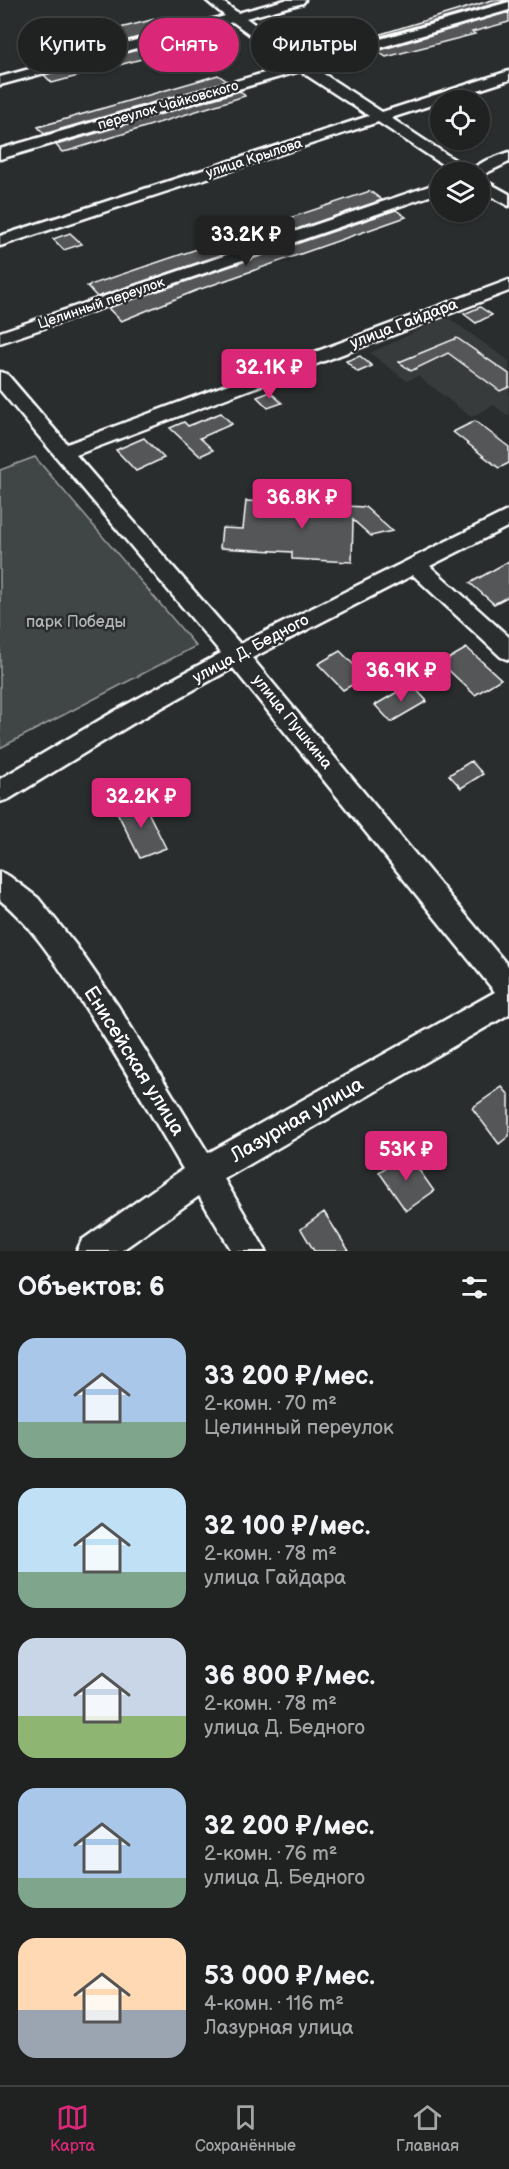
<!DOCTYPE html>
<html lang="ru">
<head>
<meta charset="utf-8">
<style>
	body { margin:0; font-family:"Balsamiq Sans",sans-serif; background:#282a2a; color:#f1f3f6; height:100vh; display:flex; flex-direction:column; font-size:22px; white-space:nowrap }
	* { box-sizing:border-box; margin:0 }
	p { font-size:20px; color:#a2a4a5 }
	.icon { flex:none; width:33px; height:33px; fill:none; stroke:currentColor; stroke-width:2; stroke-linecap:round; stroke-linejoin:round }
	.map { position:relative; height:1251px; overflow:hidden }
	.details { display:flex; flex-direction:column; background:#202222; flex:1 }
	.details>* { flex:none }
	.top-card { position:absolute; left:18px; top:18px; width:474px; height:54px; display:flex; gap:12px }
	.tools { position:absolute; left:430px; top:90px; display:grid; gap:12px }
	.tools a { display:grid; place-items:center; width:60px; height:60px; border-radius:50%; background:#202222; box-shadow:0 2px 4px #0004,0 0 0 2px #3d3f40; font-size:30px }
	.price { position:absolute; translate:-50% -51px; padding:0 14px; border-radius:6px; background:#db2777; color:#fff; font-size:20px; line-height:39px; filter:drop-shadow(0 2px 3px #0008) }
	.price::after { content:''; position:absolute; left:50%; top:36px; width:18px; height:14px; margin-left:-9px; background:inherit; clip-path:polygon(0 0,100% 0,50% 100%) }
	.price.active { background:#222; color:#fff }
	ul { padding:0; list-style:none }
	li { display:flex; align-items:center; gap:18px; height:150px; padding:0 18px }
	li span { display:grid; place-items:center; flex:none; width:168px; height:120px; border-radius:18px; color:#555 }
	li>.icon { margin-inline-start:auto }
	span .icon { width:72px; height:72px; fill:#fffc; stroke-width:1 }
	li b { font-size:26px }
	h2 { display:flex; justify-content:space-between; align-items:center; height:72px; padding:0 18px; font-size:26px }
	.pill { padding:0 21px; border-radius:27px; background:#202222; box-shadow:0 2px 4px #0004,0 0 0 2px #3d3f40; font-size:21px; line-height:54px }
	.pill.active { background:#db2777; color:#fff }
	.menu { display:flex; justify-content:space-around; align-items:center; height:84px; border-top:2px solid #3d3f40; background:#202222; font-size:16px; color:#a2a4a5 }
	.menu a { display:grid; justify-items:center; gap:3px }
	.menu .active { color:#db2777 }
	.map>svg:first-child { display:block }
	.built { fill:#373a3b }
	.green { fill:#414445; stroke:#a0a2a2; stroke-width:1.5 }
	.building { fill:#555758; stroke:#fff; stroke-width:1.5 }
	.lines { fill:none; stroke-linecap:round; stroke-linejoin:round }
	.minor-casing { stroke:#fff; stroke-width:5 }
	.minor { fill:#2a2d2e; fill-rule:evenodd }
	.labels { text-anchor:middle; dominant-baseline:central; stroke-width:5; stroke-linejoin:round; paint-order:stroke }
	.far-street-label { font-size:14px; fill:#fff; stroke:#2a2d2e }
	.street-label { font-size:16px; fill:#fff; stroke:#2a2d2e }
	.park-label { font-size:16px; fill:#b3b4b5; stroke:#2a2d2e }
	.near-street-label { font-size:20px; fill:#fff; stroke:#2a2d2e }
</style>
</head>
<body>
<div class="map">
<svg width="509" height="1251" viewBox="0 0 509 1251">
	<rect width="100%" height="100%" fill="#2a2d2e"/>
	<filter id="ink" filterUnits="userSpaceOnUse"><feTurbulence type="fractalNoise" baseFrequency=".0167" numOctaves="2"/><feDisplacementMap in="SourceGraphic" scale="12" xChannelSelector="R" yChannelSelector="G"/><feConvolveMatrix kernelMatrix="1 2 1 2 8 2 1 2 1" color-interpolation-filters="sRGB"/></filter>
	<g filter="url(#ink)">
		<!-- built -->
		<path class="built" d="M447,317L509,361V417L494,405L471,417L418,376L407,381L370,353Z"/>
		<!-- green -->
		<path class="green" d="M35,457L196,646L0,748V470Z"/>
		<!-- building -->
		<path class="building" d="M492,0H508L364,41L361,40Z
			M509,12V22L472,32L475,34L386,57L377,51Z
			M159,18L172,28L33,66L24,58L79,43L77,42L99,36L97,34Z
			M184,37L194,45L52,83L44,75Z
			M218,75L227,81L44,134L38,127Z
			M240,91L245,96L68,151L62,152L56,145Z
			M370,191L382,200L97,297L87,286Z
			M396,210L406,217L195,291L121,321L108,308Z
			M70,233L82,244L64,250L53,239Z
			M480,307L492,315L476,323L464,314Z
			M457,338L509,374V387L500,391L448,353L411,371L399,362Z
			M360,356L372,366L358,372L346,361Z
			M270,392L282,403L268,408L257,397Z
			M221,413L232,424L200,438L213,450L200,456L170,428L184,422L188,426Z
			M475,421L509,447V463L499,468L453,432Z
			M144,438L164,458L136,471L116,450Z
			M246,501L365,507L392,531L371,536L353,520L352,562L292,559V552L220,548L222,528L243,529Z
			M509,561V596L494,604L470,583Z
			M467,648L501,679L475,695L441,663Z
			M340,651L366,677L343,690L318,664Z
			M411,684L427,701L391,722L375,705Z
			M471,761L483,774L461,788L449,775Z
			M142,800L166,848L140,858L116,810Z
			M502,1087L509,1095V1136L499,1144L472,1108Z
			M407,1153L434,1191L406,1211L379,1172Z
			M324,1212L349,1251H314L301,1229Z"/>
		<g class="lines">
			<!-- minor casing -->
			<g class="minor-casing">
				<path id="minor" d="M206,0H220L238,13L285,0H305L303,3L246,18L304,61L509,2V10L313,67L382,112L509,71V80L391,118L470,170L485,161L509,152V162L480,176V172H454L378,122L0,246V236L369,116L300,71L0,159V149L292,65L233,22L0,85V77L225,16Z
					M480,178L509,194V206L480,190Z
					M441,182V192L0,343V332Z
					M509,280V291L76,455L240,644L509,510V526L430,566L509,637V660L501,657L413,575L252,658L509,967V1014L224,1179L266,1251H232L199,1196L121,1251H77L82,1240L183,1169C148,1110 114,1049 75,992C53,959 31,925 0,900V872L9,876L38,898L75,944L118,1006L208,1153L495,992L233,668L132,724L9,799L0,802V779L115,711L221,653L0,390V372L7,374L67,444Z"/>
			</g>
			<!-- minor -->
			<use href="#minor" class="minor"/>
		</g>
	</g>
	<g class="labels">
		<!-- far-street labels -->
		<g class="far-street-label">
			<text transform="translate(168 105) rotate(-16)">переулок Чайковского</text>
			<text transform="translate(254 158) rotate(-18)">улица Крылова</text>
			<text transform="translate(101 303) rotate(-19)">Целинный переулок</text>
		</g>
		<!-- street labels -->
		<g class="street-label">
			<text transform="translate(404 324) rotate(-21)">улица Гайдара</text>
			<text transform="translate(251 649) rotate(-28)">улица Д. Бедного</text>
			<text transform="translate(292 722) rotate(51)">улица Пушкина</text>
		</g>
		<!-- park labels -->
		<g class="park-label">
			<text x="76" y="622">парк Победы</text>
		</g>
		<!-- near-street labels -->
		<g class="near-street-label">
			<text transform="translate(134 1061) rotate(58)">Енисейская улица</text>
			<text transform="translate(297 1120) rotate(-30)">Лазурная улица</text>
		</g>
	</g>
</svg>
<div class="tools">
<a><svg class="icon" aria-label="locate" viewBox="0 0 24 24"><circle cx="12" cy="12" r="6"/><path d="M12 2v4M12 18v4M2 12h4M18 12h4"/></svg></a>
<a><svg class="icon" aria-label="layers" viewBox="0 0 24 24"><path d="M12 4l9 5-9 5-9-5zM3 14l9 5 9-5"/></svg></a>
</div>
<b class="price active" style="left:246px;top:267px">33.2K ₽</b>
<b class="price" style="left:269px;top:400px">32.1K ₽</b>
<b class="price" style="left:302px;top:530px">36.8K ₽</b>
<b class="price" style="left:401px;top:703px">36.9K ₽</b>
<b class="price" style="left:141px;top:829px">32.2K ₽</b>
<b class="price" style="left:406px;top:1182px">53K ₽</b>
<div class="top-card">
<a class="pill">Купить</a>
<a class="pill active">Снять</a>
<a class="pill">Фильтры</a>
</div>
</div>
<section class="details">
<h2>Объектов: 6<svg class="icon" aria-label="filters" viewBox="0 0 24 24"><path d="M4 7h16M4 17h16"/><circle cx="9" cy="7" r="2"/><circle cx="15" cy="17" r="2"/></svg></h2>
<ul>
<li><span style="background:linear-gradient(#a9c7e8 70%,#7fa58c 0)"><svg class="icon" aria-label="home" viewBox="0 0 24 24"><path d="M3 11l9-7 9 7M6 9v11h12V9"/></svg></span><div><b>33 200 ₽/мес.</b><p>2-комн. · 70 m²</p><p>Целинный переулок</p></div></li>
<li><span style="background:linear-gradient(#bfe0f5 70%,#7fa58c 0)"><svg class="icon" aria-label="home" viewBox="0 0 24 24"><path d="M3 11l9-7 9 7M6 9v11h12V9"/></svg></span><div><b>32 100 ₽/мес.</b><p>2-комн. · 78 m²</p><p>улица Гайдара</p></div></li>
<li><span style="background:linear-gradient(#c9d6e8 65%,#8fb573 0)"><svg class="icon" aria-label="home" viewBox="0 0 24 24"><path d="M3 11l9-7 9 7M6 9v11h12V9"/></svg></span><div><b>36 800 ₽/мес.</b><p>2-комн. · 78 m²</p><p>улица Д. Бедного</p></div></li>
<li><span style="background:linear-gradient(#a9c7e8 75%,#7fa58c 0)"><svg class="icon" aria-label="home" viewBox="0 0 24 24"><path d="M3 11l9-7 9 7M6 9v11h12V9"/></svg></span><div><b>32 200 ₽/мес.</b><p>2-комн. · 76 m²</p><p>улица Д. Бедного</p></div></li>
<li><span style="background:linear-gradient(#ffd9b3 60%,#9aa5b1 0)"><svg class="icon" aria-label="home" viewBox="0 0 24 24"><path d="M3 11l9-7 9 7M6 9v11h12V9"/></svg></span><div><b>53 000 ₽/мес.</b><p>4-комн. · 116 m²</p><p>Лазурная улица</p></div></li>
</ul>
</section>
<nav class="menu">
<a class="active"><svg class="icon" aria-label="map" viewBox="0 0 24 24"><path d="M3 6l6-2 6 2 6-2v14l-6 2-6-2-6 2zM9 4v14M15 6v14"/></svg>Карта</a>
<a><svg class="icon" aria-label="saved" viewBox="0 0 24 24"><path d="M7 4h10v16l-5-4-5 4z"/></svg>Сохранённые</a>
<a><svg class="icon" aria-label="home" viewBox="0 0 24 24"><path d="M3 11l9-7 9 7M6 9v11h12V9"/></svg>Главная</a>
</nav>
</body>
</html>
